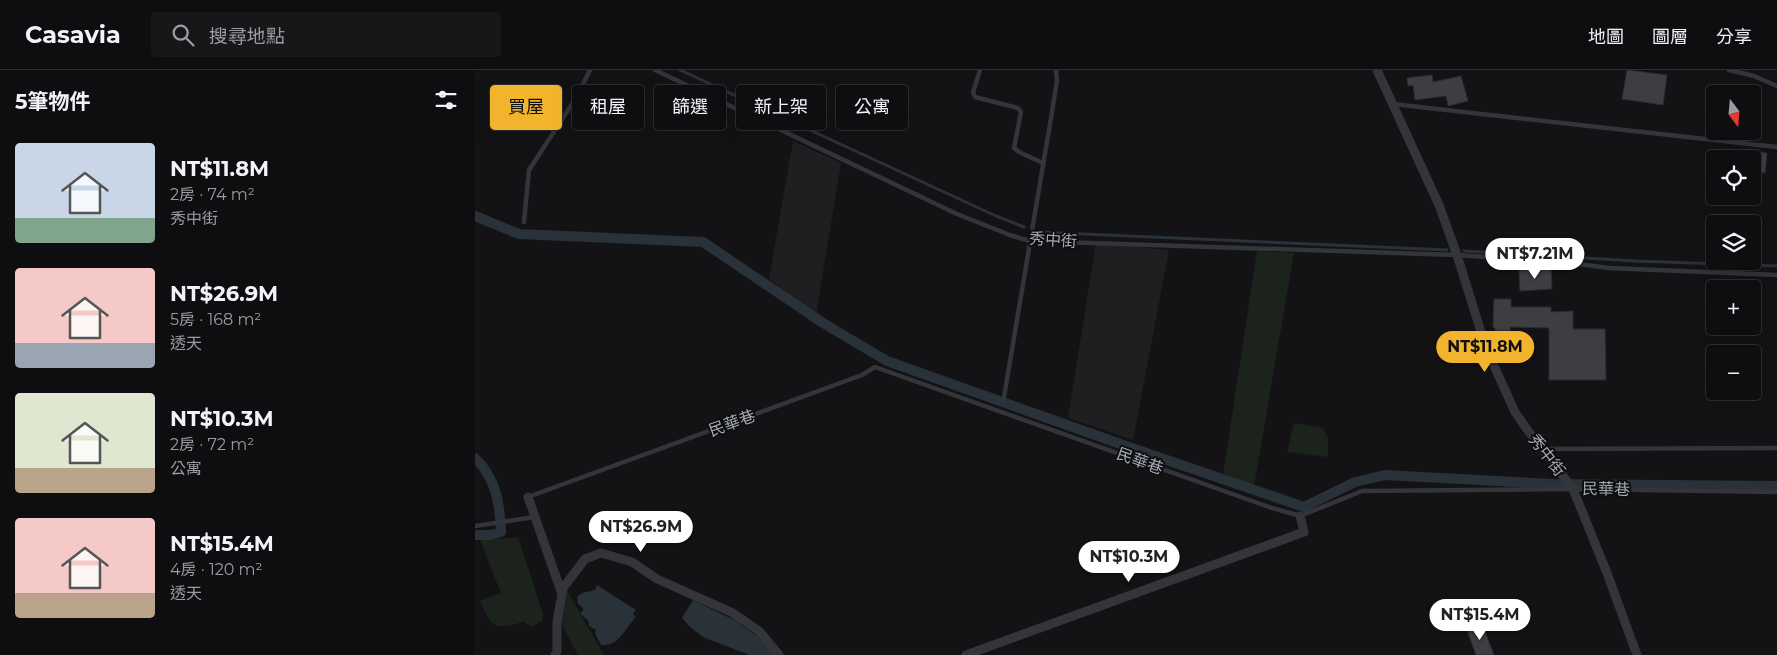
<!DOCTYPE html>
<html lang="zh-TW">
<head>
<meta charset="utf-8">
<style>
	body { margin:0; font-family:Montserrat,"Noto Sans TC",sans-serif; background:#171719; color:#f1f3f6; height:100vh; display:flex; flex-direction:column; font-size:19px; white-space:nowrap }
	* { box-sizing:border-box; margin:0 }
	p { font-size:16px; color:#9b9c9f }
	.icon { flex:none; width:28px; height:28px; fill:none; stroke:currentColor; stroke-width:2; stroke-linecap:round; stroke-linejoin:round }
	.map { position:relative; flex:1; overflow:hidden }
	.details { display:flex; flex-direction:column; background:#0e0e10; width:475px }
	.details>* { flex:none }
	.hud { position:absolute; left:15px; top:15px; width:475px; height:45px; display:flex; gap:10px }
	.needle { width:32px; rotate:164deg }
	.tools { position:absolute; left:1231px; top:15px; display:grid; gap:10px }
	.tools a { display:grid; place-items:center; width:55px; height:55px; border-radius:5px; background:#0e0e10; box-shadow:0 5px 20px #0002,0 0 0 1px #2e2e30; font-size:25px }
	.price { position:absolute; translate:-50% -42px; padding:0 11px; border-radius:18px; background:#fff; color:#222; font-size:16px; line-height:32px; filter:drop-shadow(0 1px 2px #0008) }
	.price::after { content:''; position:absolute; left:50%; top:30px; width:15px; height:11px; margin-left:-8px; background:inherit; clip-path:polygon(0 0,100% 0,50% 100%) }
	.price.current { background:#f3b42d; color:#111 }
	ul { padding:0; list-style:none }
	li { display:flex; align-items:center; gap:15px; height:125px; padding:0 15px }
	li span { display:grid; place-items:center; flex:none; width:140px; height:100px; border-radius:5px; color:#555 }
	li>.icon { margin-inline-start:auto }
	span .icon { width:60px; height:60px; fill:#fffc; stroke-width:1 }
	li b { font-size:21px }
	h2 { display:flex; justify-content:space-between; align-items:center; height:60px; padding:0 15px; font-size:21px }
	.pill { padding:0 18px; border-radius:5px; background:#0e0e10; box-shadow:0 5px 20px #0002,0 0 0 1px #2e2e30; font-size:18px; line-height:45px }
	.pill.current { background:#f3b42d; color:#111 }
	header { display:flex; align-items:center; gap:30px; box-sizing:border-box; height:70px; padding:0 25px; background:#0e0e10; border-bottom:1px solid #2e2e30 }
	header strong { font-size:24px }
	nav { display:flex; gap:28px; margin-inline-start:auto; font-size:18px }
	.search { width:350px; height:45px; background:#171719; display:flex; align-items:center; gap:12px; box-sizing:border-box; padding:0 18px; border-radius:5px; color:#9b9c9f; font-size:19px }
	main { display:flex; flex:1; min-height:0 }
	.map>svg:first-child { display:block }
	.built { fill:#1f1f22 }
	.green { fill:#1b231c }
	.water { fill:#293139 }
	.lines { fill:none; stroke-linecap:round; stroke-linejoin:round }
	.stream { stroke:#293139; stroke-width:3 }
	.canal { stroke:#293139; stroke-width:10 }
	.building { fill:#3d3e42; stroke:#2d2d31 }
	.service { stroke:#34353a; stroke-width:4.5 }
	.minor { stroke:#34353a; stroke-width:9 }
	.labels { text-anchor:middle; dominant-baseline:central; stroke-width:4; stroke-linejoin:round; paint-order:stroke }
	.street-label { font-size:16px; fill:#a4a9b5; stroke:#0e0e10 }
</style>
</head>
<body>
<header>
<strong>Casavia</strong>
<div class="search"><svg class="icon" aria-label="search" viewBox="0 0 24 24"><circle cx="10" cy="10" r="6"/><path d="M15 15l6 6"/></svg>搜尋地點</div>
<nav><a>地圖</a><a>圖層</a><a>分享</a></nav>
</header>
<main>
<section class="details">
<h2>5筆物件<svg class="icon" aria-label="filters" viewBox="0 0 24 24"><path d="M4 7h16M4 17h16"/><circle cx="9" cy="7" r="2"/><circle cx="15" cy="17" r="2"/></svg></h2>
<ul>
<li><span style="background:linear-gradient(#c9d6e8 75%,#7fa58c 0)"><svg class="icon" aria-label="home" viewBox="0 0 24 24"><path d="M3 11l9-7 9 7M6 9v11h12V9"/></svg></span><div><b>NT$11.8M</b><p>2房 · 74 m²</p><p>秀中街</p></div></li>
<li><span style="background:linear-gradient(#f6c9c9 75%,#9aa5b1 0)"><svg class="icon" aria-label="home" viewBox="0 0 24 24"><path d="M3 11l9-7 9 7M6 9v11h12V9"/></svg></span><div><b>NT$26.9M</b><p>5房 · 168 m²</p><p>透天</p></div></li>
<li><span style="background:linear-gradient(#dfe7d0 75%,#b9a48a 0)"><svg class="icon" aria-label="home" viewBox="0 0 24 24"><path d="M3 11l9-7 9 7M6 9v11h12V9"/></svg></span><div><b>NT$10.3M</b><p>2房 · 72 m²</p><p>公寓</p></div></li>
<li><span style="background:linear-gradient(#f6c9c9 75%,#b9a48a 0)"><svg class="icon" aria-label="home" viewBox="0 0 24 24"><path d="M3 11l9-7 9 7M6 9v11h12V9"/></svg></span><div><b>NT$15.4M</b><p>4房 · 120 m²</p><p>透天</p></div></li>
</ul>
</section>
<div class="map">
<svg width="1302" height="585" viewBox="0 0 1302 585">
	<rect width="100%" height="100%" fill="#131315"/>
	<!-- built -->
	<path class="built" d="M318,71L366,93L341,245L294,209Z
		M621,173L694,180L658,370L593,348Z"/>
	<!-- green -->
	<path class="green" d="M782,181L819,183L779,416L748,405Z
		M819,353L848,358L853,368V387L812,382Z
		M43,467L68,544L67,551L56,557L49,552C18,559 18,560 5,531L26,523L5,470Z
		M91,519L129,585H103L85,551Z"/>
	<!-- water -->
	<path class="water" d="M122,515L161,540L158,544L161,547C150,558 144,577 126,575L120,563L121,560L114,556V552L105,543L108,541V538L103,534L102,527L107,523L120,520Z
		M218,530L259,550L282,566L299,585H274L228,567L215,557L207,548Z"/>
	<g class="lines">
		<!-- stream -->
		<path class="stream" d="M205,0L521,146L549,157
			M562,162L972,180
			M989,181L1161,191L1302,196"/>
		<!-- canal -->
		<path class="canal" d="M0,146L44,164L228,172L348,253L412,291L654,377L829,437L880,412L910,405L1079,414L1302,416
			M0,388C21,408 25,434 26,462L15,465H0"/>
	</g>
	<!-- building -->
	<path class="building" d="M1152,0L1192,5L1188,35L1147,29Z
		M957,5L958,12L986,6L993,31L973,36L971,26L940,30L938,15L933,16L932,8Z
		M1280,82L1292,83L1290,103L1278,102Z
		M1076,198L1077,219L1045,221L1044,200Z
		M1019,229H1036V237H1076V242L1098,241V259H1130L1131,310H1074V258L1035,257V261H1021L1018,256Z
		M1007,554L1019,585H1001L992,560Z"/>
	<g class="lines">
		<!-- service -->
		<path class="service" d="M180,0L482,144L535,165L555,171L982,185L1096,193L1134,198L1302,205
			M505,0L498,22L500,27L543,38L546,42L539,78L544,82L568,93
			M1254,0L1279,6L1302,16
			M918,34L1302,77
			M49,152L54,100L101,28L115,0
			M529,327L577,42L582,10L581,0
			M1068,379L1302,378
			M53,427L387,305L400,297L794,437L825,446L887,421L1098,419L1302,422
			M0,456L60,447"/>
		<!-- minor -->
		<path class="minor" d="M902,0L964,135L982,185L1011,278L1040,342L1051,358L1098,419L1132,503L1162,585
			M53,427L87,524
			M80,585L82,581V552L88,518L110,489L126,483L157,492L182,509L256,542L284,561L304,585
			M491,585L829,462L825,446"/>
	</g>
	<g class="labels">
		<!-- street labels -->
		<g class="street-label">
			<text transform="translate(578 170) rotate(4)">秀中街</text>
			<text transform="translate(257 353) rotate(-20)">民華巷</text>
			<text transform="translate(1072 385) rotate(52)">秀中街</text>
			<text transform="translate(665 391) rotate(20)">民華巷</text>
			<text transform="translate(1131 419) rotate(1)">民華巷</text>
		</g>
	</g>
</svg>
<div class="tools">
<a><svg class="needle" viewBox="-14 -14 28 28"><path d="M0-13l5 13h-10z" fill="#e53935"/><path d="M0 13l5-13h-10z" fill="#9b9c9f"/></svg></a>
<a><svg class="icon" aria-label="locate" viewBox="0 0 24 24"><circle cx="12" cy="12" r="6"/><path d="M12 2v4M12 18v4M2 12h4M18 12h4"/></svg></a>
<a><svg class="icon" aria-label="layers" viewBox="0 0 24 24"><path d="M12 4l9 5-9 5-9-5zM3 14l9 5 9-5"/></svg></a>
<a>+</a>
<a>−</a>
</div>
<b class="price" style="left:1060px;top:210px">NT$7.21M</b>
<b class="price current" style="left:1010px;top:303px">NT$11.8M</b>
<b class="price" style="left:166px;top:483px">NT$26.9M</b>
<b class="price" style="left:654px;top:513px">NT$10.3M</b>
<b class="price" style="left:1005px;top:571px">NT$15.4M</b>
<div class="hud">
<a class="pill current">買屋</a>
<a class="pill">租屋</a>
<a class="pill">篩選</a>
<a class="pill">新上架</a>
<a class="pill">公寓</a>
</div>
</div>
</main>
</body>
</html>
